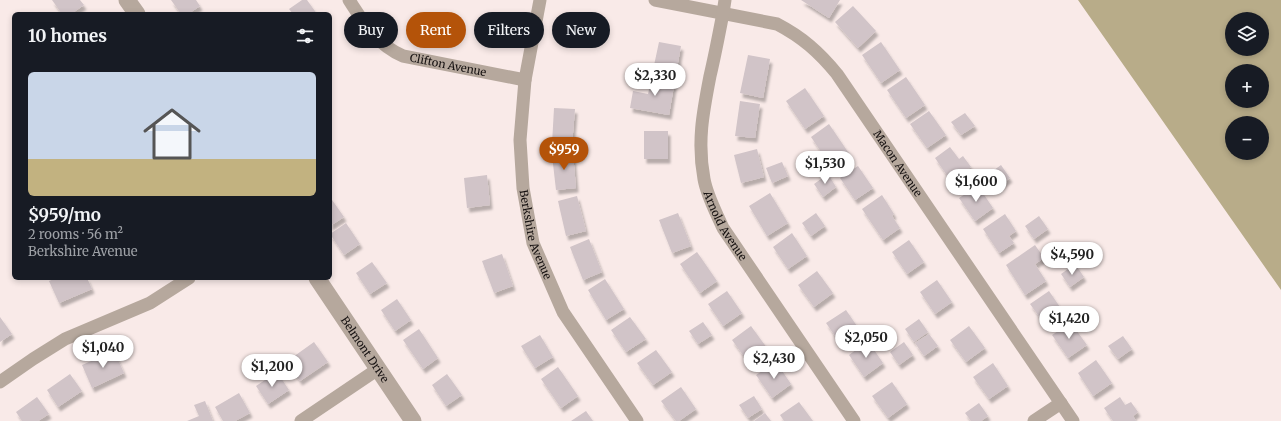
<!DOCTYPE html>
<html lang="en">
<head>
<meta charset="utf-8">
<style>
	body { margin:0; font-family:Merriweather,serif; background:#242831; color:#f1f3f6; height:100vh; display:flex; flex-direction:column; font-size:15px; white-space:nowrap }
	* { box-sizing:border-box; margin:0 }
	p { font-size:13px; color:#9ea1a6 }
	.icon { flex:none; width:22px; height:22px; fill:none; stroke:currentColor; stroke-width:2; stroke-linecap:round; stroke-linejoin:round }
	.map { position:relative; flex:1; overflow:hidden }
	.side { position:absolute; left:12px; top:12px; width:320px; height:268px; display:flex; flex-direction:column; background:#171b24; border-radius:6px; box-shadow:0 2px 6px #0003 }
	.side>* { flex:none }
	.hud { position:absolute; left:344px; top:12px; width:380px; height:36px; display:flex; gap:8px }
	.tools { position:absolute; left:1225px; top:12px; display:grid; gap:8px }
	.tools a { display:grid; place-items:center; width:44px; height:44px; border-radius:50%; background:#171b24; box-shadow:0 2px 6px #0003; font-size:20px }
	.price { position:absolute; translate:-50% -34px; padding:0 9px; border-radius:14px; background:#fff; color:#222; font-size:13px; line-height:26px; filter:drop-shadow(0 1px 2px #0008) }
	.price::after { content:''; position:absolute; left:50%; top:24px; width:12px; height:9px; margin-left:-6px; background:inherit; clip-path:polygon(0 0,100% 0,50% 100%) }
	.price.active { background:#b45309; color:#fff }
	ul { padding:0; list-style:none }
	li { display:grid; align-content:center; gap:8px; height:212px; padding:0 16px }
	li+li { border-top:1px solid #363941 }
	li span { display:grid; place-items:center; height:124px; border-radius:6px; color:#555 }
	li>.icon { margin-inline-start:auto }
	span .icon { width:72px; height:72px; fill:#fffc; stroke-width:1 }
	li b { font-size:17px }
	h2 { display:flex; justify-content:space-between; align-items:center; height:48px; padding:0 16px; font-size:17px }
	.chip { padding:0 14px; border-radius:18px; background:#171b24; box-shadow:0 2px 6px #0003; font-size:14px; line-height:36px }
	.chip.active { background:#b45309; color:#fff }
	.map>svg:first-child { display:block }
	.forest { fill:#b8ac89; fill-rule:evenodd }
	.building { fill:#d1c4c8; filter:url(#shadow) }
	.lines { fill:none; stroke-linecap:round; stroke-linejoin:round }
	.minor { stroke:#b6a89d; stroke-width:13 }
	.tertiary { stroke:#b6a89d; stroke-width:17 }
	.labels { text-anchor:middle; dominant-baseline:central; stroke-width:4; stroke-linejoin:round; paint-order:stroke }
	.street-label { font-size:11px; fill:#161111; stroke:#f9eae8 }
</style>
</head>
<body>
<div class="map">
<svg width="1281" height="421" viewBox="0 0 1281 421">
	<defs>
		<filter id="shadow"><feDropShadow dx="2.5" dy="4.5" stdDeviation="1" flood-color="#0004"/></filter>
	</defs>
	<rect width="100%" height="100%" fill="#f9eae8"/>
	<!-- forest -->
	<path class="forest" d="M1078,0H1281V290ZM1232,19H1262V49H1232ZM1232,71H1262V101H1232ZM1232,123H1262V153H1232Z"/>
	<!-- building -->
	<path class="building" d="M52,0H80L84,5L71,14H62Z
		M171,0H196L200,6L188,14H181Z
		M302,0H307L317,14H293L289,9Z
		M801,0H840L829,18Z
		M853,6L876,31L858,48L835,22Z
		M659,42L681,46L676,74L653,70Z
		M881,42L900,70L881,83L862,55Z
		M748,55L770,59L763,98L740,93Z
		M652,76L675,80L669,115L630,108L633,91L648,94Z
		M906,77L925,105L906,118L887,90Z
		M805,88L824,116L805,129L786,101Z
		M740,101L760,104L755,138L735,136Z
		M554,108L575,109L572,145L552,144Z
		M929,111L946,135L927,148L910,124Z
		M965,113L975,126L961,135L951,122Z
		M829,124L848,152L830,165L811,137Z
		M644,131H668V159H644Z
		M950,147L959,159L963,156L971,167L966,170L970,177L955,187L935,158Z
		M757,149L764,177L741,183L734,155Z
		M573,153L576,188L556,190L552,155Z
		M782,162L788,176L772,183L766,168Z
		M1001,165L1010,178L996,188L987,175Z
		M858,166L873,188L855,200L840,178Z
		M828,174L836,187L823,197L814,184Z
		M487,175L490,205L467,208L464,178Z
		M978,186L993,208L975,221L959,198Z
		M770,193L788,223L767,236L749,206Z
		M882,195L894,214L892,216L900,228L883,240L862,209Z
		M577,196L586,231L566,236L558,201Z
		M330,197L344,217L330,226Z
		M678,213L691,246L672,253L659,220Z
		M816,213L825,226L811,236L802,223Z
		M1005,214L1016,231L1009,236L1014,243L999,253L983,229Z
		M1039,216L1048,229L1034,239L1025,226Z
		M346,223L360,244L344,255L330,234Z
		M792,233L807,256L788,269L773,247Z
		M589,239L602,272L583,280L570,247Z
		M909,240L924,262L907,274L892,252Z
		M1035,245L1044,258L1035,264L1046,281L1025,295L1006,265Z
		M697,252L717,281L700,293L680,264Z
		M502,254L513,286L494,293L482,261Z
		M372,262L387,283L370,294L356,273Z
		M1075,264L1084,277L1070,287L1061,274Z
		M817,271L833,293L814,307L798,285Z
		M56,278H87L92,289L59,303L49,281Z
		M605,279L624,309L606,320L588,290Z
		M937,280L952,302L935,314L920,292Z
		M727,291L742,313L723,326L708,304Z
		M1049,291L1064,313L1046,326L1030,304Z
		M397,299L411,320L395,331L381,310Z
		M846,310L861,332L842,346L826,323Z
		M0,317L12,334L0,342Z
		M630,317L646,339L626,352L611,330Z
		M919,319L928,332L914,342L905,329Z
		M703,322L712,335L698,344L689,331Z
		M1071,323L1087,345L1068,358L1052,335Z
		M751,326L767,348L748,362L732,340Z
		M969,326L985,348L966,362L950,340Z
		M419,329L438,358L423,369L403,340Z
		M929,334L938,346L924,356L915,343Z
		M540,335L553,357L535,368L521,346Z
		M1123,336L1132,349L1118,359L1108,346Z
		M868,341L883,363L864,377L849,355Z
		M314,342L328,362L300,381L286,362Z
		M904,342L913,355L899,365L890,352Z
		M656,350L672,372L653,385L637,363Z
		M114,351L124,373L92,388L82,365Z
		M1096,360L1112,383L1093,396L1078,373Z
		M776,362L791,384L772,398L756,375Z
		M993,363L1008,386L989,399L973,377Z
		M558,367L578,396L561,408L541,379Z
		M277,372L289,390L268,404L256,386Z
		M70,374L82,391L58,407L47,390Z
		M447,374L462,395L446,406L432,385Z
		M892,382L907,404L888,418L872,396Z
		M681,387L696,409L679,421H676L661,401Z
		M239,393L250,413L235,421H223L215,407Z
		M754,396L762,409L748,418L739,405Z
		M37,397L49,414L38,421H22L16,412Z
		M1120,397L1125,405L1131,402L1138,412L1133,416L1136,421H1113L1104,408Z
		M205,401L213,421H187L199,416L194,405Z
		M799,402L813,421H784L780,415Z
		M979,403L988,416L981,421H971L965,413Z
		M586,411L593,421H571Z
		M765,413L771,421H754Z"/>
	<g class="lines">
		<!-- minor -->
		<g class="minor">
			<path id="s1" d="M349,0C364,23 376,44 403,56L525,80"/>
			<path id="s2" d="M540,0L525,80L520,140L523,188L533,243L563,312L637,421"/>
			<path id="s3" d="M655,0L777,24C802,37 819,52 837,74L1073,421"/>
			<path id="s4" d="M725,0L723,13C719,34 715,55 710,76C703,112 697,142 704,179C707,196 716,212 723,228L854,421"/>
			<path d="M0,382L33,359L65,339L150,303L189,278"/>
			<path d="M301,421L378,369"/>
			<path d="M1034,421L1061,403"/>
		</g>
		<!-- tertiary -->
		<g class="tertiary">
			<path d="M127,0L137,14"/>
			<path id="s5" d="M317,278L413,421"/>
		</g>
	</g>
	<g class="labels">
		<!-- street labels -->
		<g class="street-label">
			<text stroke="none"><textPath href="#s1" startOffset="125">Clifton Avenue</textPath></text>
			<text stroke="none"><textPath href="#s3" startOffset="311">Macon Avenue</textPath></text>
			<text stroke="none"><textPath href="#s4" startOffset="233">Arnold Avenue</textPath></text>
			<text stroke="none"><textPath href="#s2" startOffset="238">Berkshire Avenue</textPath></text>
			<text stroke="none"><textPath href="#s5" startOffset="86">Belmont Drive</textPath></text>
		</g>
	</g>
</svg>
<div class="tools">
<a><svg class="icon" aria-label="layers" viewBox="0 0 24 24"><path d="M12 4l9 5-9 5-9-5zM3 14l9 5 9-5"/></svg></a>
<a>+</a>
<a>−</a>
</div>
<b class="price" style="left:655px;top:97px">$2,330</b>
<b class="price active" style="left:564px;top:171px">$959</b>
<b class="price" style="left:825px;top:185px">$1,530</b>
<b class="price" style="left:976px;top:203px">$1,600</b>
<b class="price" style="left:1072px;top:276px">$4,590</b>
<b class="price" style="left:1069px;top:340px">$1,420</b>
<b class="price" style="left:866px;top:359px">$2,050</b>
<b class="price" style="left:103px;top:369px">$1,040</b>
<b class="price" style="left:774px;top:380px">$2,430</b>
<b class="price" style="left:272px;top:388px">$1,200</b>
<div class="hud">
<a class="chip">Buy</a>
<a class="chip active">Rent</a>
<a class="chip">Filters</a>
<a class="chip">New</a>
</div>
<section class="side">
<h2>10 homes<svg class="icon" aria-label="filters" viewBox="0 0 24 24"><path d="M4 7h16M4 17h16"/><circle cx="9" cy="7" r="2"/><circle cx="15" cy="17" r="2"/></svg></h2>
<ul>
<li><span style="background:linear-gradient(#c9d6e8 70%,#c2b280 0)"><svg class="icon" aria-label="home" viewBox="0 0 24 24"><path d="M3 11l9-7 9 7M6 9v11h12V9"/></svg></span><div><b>$959/mo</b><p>2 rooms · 56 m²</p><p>Berkshire Avenue</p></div></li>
</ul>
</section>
</div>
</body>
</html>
